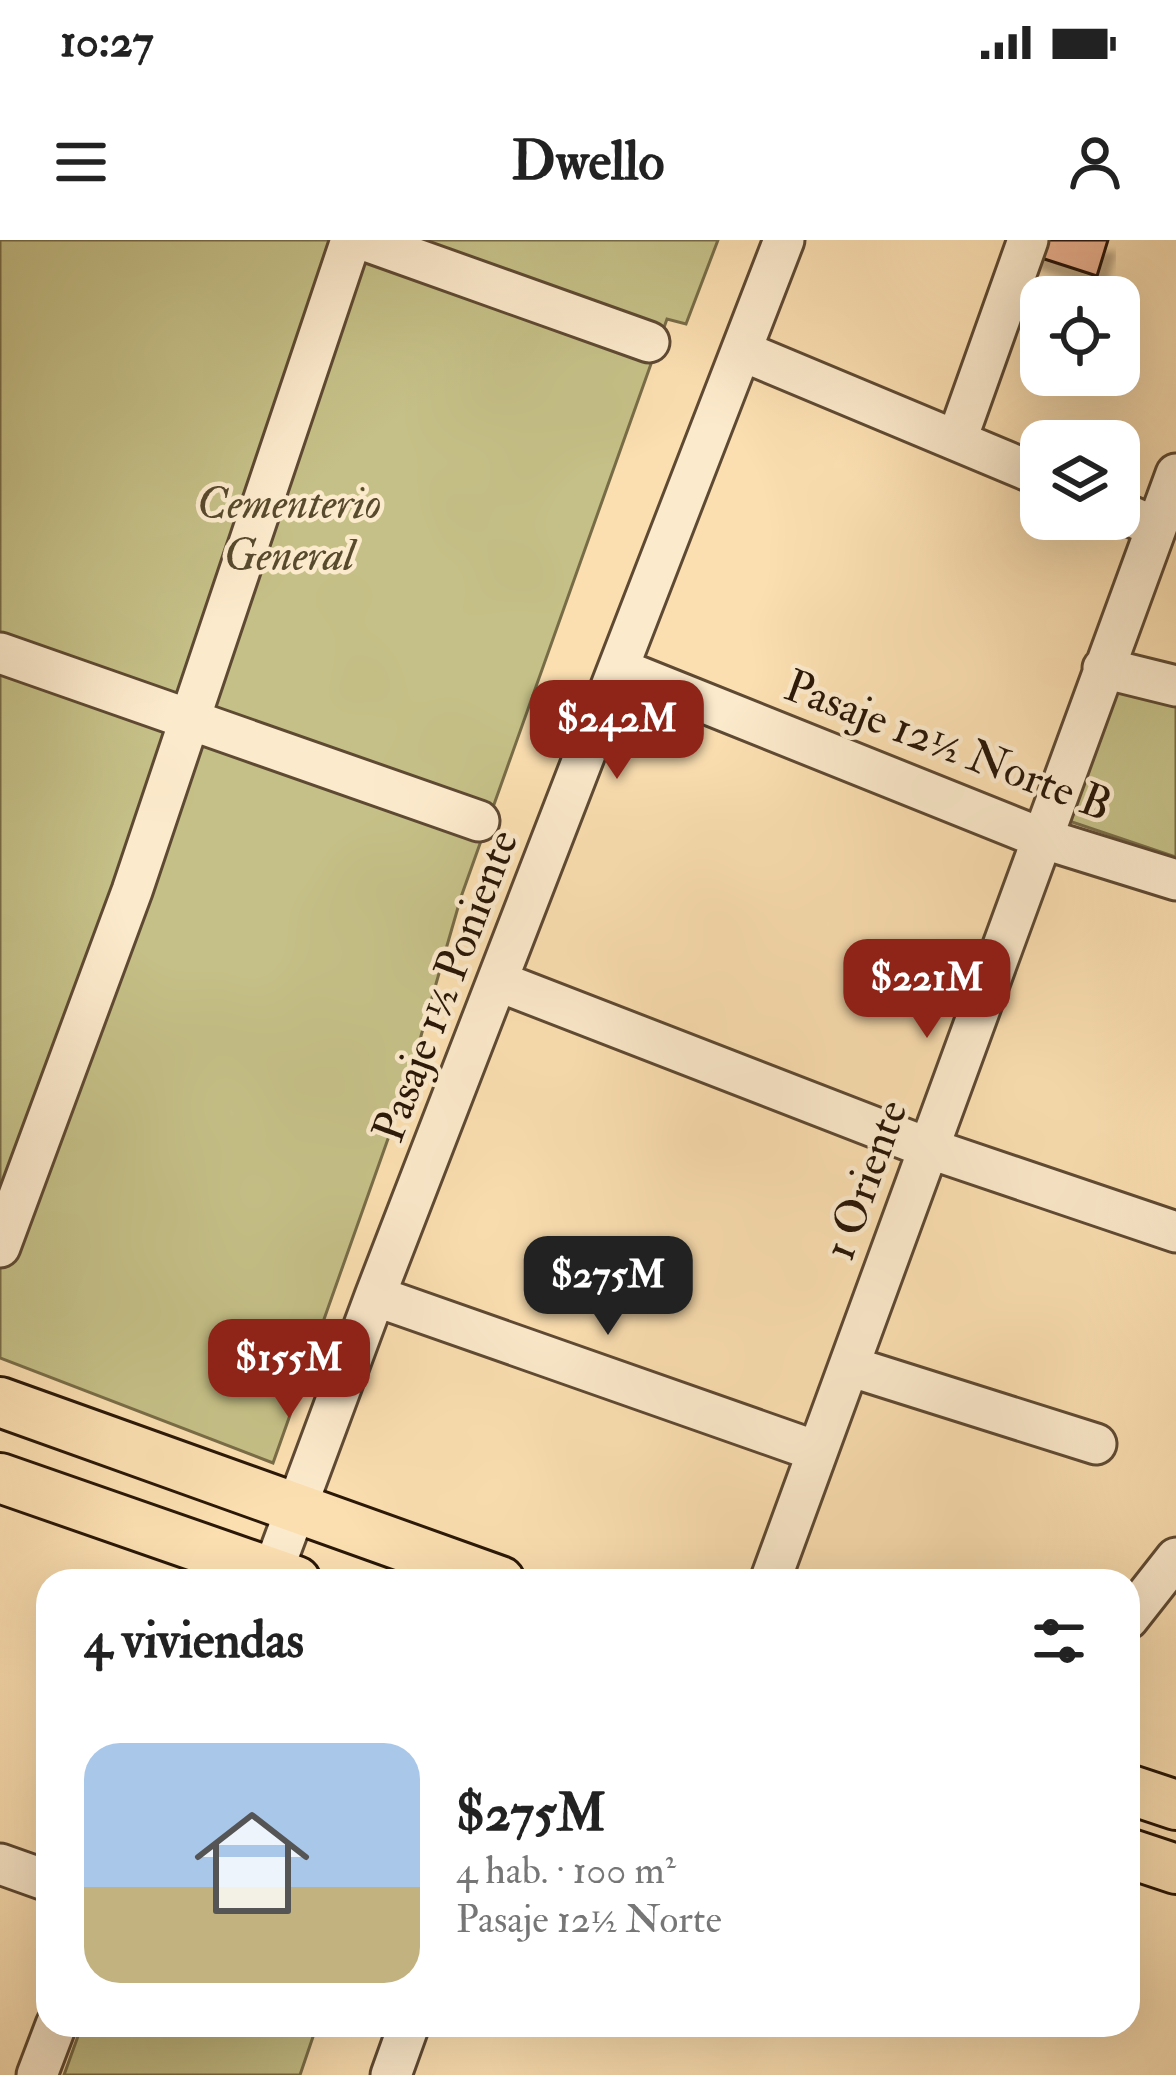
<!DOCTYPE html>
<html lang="es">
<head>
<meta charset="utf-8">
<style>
	body { margin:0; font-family:"IM FELL Double Pica",serif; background:#f6f6f6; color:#222; height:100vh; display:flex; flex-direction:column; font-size:45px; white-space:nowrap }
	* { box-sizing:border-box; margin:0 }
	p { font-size:39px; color:#767676 }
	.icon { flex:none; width:66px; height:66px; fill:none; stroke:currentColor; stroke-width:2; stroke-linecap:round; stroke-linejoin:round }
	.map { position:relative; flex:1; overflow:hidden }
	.sheet { position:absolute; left:36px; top:1329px; width:1104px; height:468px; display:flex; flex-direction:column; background:#fff; border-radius:36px; box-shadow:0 12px 48px #0002 }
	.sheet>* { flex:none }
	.controls { position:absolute; left:1020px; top:36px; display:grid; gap:24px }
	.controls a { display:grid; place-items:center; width:120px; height:120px; border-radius:24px; background:#fff; box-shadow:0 12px 48px #0002; font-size:60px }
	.price { position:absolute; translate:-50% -102px; padding:0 27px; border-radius:24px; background:#8f2418; color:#fff; font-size:39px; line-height:78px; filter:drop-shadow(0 3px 6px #0008) }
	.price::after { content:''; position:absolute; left:50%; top:72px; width:36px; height:27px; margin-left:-18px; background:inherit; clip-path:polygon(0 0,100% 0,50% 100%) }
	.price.on { background:#222; color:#fff }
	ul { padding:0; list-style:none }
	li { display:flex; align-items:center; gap:36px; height:300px; padding:0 48px }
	li span { display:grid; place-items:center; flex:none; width:336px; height:240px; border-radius:36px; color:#555 }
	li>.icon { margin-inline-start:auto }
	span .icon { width:144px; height:144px; fill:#fffc; stroke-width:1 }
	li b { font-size:51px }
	h2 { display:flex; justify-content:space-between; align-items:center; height:144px; padding:0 48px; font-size:51px }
	.status { display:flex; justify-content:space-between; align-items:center; height:84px; padding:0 60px; background:#fff; direction:ltr }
	.status svg { height:33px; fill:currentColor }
	header { display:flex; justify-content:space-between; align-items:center; height:156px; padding:0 48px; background:#fff; font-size:54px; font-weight:700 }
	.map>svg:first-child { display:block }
	.green { fill:#c5c087; stroke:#786c47; stroke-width:3 }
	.building { fill:#ecb391; stroke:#2a1707; stroke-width:3; filter:url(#shadow) }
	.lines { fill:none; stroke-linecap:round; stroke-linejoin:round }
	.minor-casing { stroke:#5e4932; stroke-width:45 }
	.major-casing { stroke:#2a1707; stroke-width:54 }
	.minor { stroke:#fceacc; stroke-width:39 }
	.major { stroke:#fbdfb1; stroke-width:48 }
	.labels { text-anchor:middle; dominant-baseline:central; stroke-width:9; stroke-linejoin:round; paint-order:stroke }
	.park-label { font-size:45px; font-style:italic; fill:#584a2d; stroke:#fceacc }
	.street-label { font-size:45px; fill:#2a1707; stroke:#fceacc }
</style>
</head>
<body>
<div class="status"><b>10:27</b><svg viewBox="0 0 49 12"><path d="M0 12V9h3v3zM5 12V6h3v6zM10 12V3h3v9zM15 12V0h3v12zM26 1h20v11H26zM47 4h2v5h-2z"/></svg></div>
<header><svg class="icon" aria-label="menu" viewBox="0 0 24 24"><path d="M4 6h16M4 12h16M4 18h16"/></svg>Dwello<svg class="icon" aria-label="person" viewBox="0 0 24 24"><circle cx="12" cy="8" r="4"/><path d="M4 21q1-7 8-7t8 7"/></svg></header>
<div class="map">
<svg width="1176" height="1835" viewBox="0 0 1176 1835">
	<defs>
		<filter id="shadow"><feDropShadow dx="7" dy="13" stdDeviation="3" flood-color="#0004"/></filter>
	</defs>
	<rect width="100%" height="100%" fill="#fbdfb1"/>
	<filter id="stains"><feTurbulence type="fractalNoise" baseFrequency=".00167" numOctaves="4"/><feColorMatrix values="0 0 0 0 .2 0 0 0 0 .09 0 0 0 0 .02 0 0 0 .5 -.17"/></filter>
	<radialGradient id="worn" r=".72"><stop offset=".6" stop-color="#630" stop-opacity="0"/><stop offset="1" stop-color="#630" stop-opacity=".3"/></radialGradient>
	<!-- green -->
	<path class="green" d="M0,0H718L686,84L667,79L461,657L406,848L273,1223L0,1118Z
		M1120,430L1176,449V617L1069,581Z
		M82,1785H317L300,1835H64Z"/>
	<!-- building -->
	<path class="building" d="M1037,0H1108L1097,36L1032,15Z"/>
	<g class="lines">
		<!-- minor casing -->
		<g class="minor-casing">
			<path id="minor" d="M363,0L649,102
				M742,111L1041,236
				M957,199L1028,0
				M1119,271L1155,287
				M0,413L479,581
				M1103,428L1176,446
				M620,429L1041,598L1176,640
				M500,742L928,908L1176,992
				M0,1007L132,651L351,0
				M375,1056L816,1211
				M849,1126L1096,1204
				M272,1333L375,1056L784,0
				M770,1341L1176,234
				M1128,1379L1176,1318
				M0,1624L48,1641
				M37,1835L56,1785
				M391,1835L409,1785"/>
		</g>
		<!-- major casing -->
		<g class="major-casing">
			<path id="major" d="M0,1162L500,1341
				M0,1238L296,1341
				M1128,1549L1176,1565
				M1128,1613L1176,1629"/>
		</g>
		<!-- minor -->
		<use href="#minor" class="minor"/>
		<!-- major -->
		<use href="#major" class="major"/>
	</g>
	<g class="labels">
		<!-- park labels -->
		<g class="park-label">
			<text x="289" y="264">Cementerio<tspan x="289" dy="52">General</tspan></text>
		</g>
		<!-- street labels -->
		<g class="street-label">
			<text transform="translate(948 506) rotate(21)">Pasaje 12½ Norte B</text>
			<text transform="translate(446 746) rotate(-69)">Pasaje 1½ Poniente</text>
			<text transform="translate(866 940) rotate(-70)">1 Oriente</text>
		</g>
	</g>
	<rect width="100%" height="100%" filter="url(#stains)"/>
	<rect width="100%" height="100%" fill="url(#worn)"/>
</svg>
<div class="controls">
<a><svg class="icon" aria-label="locate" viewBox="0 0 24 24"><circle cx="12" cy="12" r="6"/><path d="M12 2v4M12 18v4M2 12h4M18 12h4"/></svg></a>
<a><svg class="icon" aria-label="layers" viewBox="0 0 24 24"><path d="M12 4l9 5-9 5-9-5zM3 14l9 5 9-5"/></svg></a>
</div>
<b class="price" style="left:617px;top:542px">$242M</b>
<b class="price" style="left:927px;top:801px">$221M</b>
<b class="price on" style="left:608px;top:1098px">$275M</b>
<b class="price" style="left:289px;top:1181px">$155M</b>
<section class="sheet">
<h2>4 viviendas<svg class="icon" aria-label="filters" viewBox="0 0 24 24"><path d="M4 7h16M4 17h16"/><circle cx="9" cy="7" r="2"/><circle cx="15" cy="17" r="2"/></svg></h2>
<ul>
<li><span style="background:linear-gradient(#a9c7e8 60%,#c2b280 0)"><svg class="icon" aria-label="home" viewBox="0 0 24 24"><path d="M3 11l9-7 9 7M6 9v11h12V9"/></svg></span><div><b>$275M</b><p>4 hab. · 100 m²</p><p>Pasaje 12½ Norte</p></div></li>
</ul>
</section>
</div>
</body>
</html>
